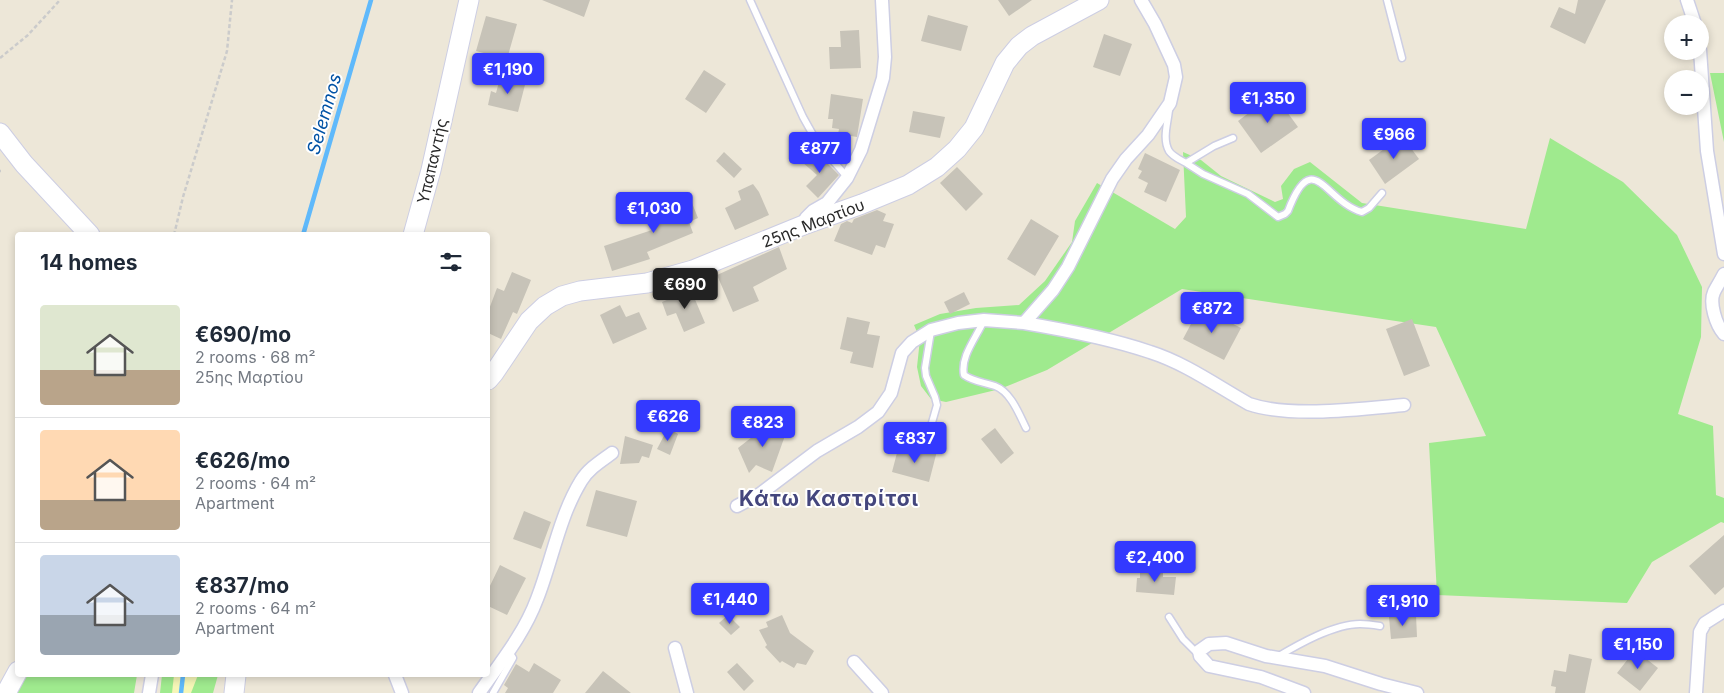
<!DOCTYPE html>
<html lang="en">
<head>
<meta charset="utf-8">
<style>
	body { margin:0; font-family:Inter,sans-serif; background:#f6f6f7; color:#1f2937; height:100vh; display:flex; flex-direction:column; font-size:19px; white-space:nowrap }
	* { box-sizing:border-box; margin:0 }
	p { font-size:16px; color:#747a83 }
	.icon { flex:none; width:28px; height:28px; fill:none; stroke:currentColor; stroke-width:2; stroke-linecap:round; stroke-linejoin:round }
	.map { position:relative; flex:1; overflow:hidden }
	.details { position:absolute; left:15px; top:232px; width:475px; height:445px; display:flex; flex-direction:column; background:#fff; border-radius:5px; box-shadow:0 2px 8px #0003 }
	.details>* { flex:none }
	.fabs { position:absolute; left:1664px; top:15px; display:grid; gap:10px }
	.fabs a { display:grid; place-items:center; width:45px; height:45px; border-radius:50%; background:#fff; box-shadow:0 2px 8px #0003; font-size:25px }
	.price { position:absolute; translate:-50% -42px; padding:0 11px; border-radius:5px; background:#3339ff; color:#fff; font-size:16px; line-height:32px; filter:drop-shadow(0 1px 2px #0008) }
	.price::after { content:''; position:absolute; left:50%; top:30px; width:15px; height:11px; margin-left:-8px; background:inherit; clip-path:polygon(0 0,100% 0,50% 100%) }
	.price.current { background:#222; color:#fff }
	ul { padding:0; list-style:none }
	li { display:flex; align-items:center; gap:15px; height:125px; padding:0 25px }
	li+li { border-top:1px solid #e0e1e3 }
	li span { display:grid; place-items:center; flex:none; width:140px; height:100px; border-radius:5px; color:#555 }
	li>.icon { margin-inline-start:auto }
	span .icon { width:60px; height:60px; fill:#fffc; stroke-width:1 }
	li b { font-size:21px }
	h2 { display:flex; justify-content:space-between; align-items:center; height:60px; padding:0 25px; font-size:21px }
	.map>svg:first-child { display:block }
	.green { fill:#9fea8e }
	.sand { fill:#f6f6b7 }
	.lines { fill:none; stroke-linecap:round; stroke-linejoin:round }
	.stream { stroke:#5fb9fb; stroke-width:4.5 }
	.building { fill:#c7c3b8 }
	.lane-casing { stroke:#cdcee3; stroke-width:9 }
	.street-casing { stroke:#cdcee3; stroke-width:15 }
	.secondary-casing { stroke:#cdcee3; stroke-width:21 }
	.path { stroke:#cbcbcb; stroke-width:2.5; stroke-dasharray:4 2.5; stroke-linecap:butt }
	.lane { stroke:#fff; stroke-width:6 }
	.street { stroke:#fff; stroke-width:12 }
	.secondary { stroke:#fff; stroke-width:19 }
	.labels { text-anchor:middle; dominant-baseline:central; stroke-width:4; stroke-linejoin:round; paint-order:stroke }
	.street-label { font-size:16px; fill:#282828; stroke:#fff }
	.water-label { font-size:18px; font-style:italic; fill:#0052a5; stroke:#fff }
	.district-label { font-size:21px; font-weight:bold; letter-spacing:1px; fill:#44467d; stroke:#fff }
</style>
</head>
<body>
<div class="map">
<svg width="1724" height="693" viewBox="0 0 1724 693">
	<rect width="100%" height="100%" fill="#ede7d8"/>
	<!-- green -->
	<path class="green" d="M1724,73V142L1710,73Z
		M1550,138L1623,182L1677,235L1702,287L1701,337L1678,414L1713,426L1716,495L1724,498V523L1721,522L1652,562L1627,603L1437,595L1429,443L1486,436L1436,327L1182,289L1047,370L1000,389L946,402L931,399L921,386L917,367L920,339L914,325L940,314L976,308L1019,305L1045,281L1072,242L1075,221L1097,183L1175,229L1186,217L1183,152L1201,160L1221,176L1275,202L1283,199L1281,186L1294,169L1310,162L1362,203L1526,229Z
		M21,675H137L134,693H13Z
		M162,675H218L213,693H160Z"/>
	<!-- sand -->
	<path class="sand" d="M174,675H198L191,693H172Z"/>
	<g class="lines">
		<!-- stream -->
		<path class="stream" d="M303,235L371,0
			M181,693L183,675"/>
	</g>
	<!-- building -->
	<path class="building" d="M542,0H590L584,17Z
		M998,0H1032L1009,16Z
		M1578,0H1606L1585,44L1550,27L1559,7L1575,14Z
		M928,15L968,26L961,51L921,41Z
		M486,16L517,24L507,59L476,51Z
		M859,30L861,68L830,69L829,47H841L840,31Z
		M1104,34L1132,44L1120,76L1093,67Z
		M704,70L726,84L706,113L685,99Z
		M508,77L526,81L518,112L488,105L491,91L496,93L499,82L506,84Z
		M831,94L863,99L857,137L838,134L839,129L832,128L833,119H828Z
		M1274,94L1298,127L1261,153L1238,121Z
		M913,111L945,117L940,138L909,132Z
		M1402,136L1419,159L1385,184L1369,160Z
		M814,150L839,175L818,198L806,186L817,175L802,162Z
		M724,152L742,169L734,178L716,161Z
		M1145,153L1180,170L1166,202L1144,192L1148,183L1138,178L1142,171L1138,169Z
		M957,167L983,194L966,211L940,183Z
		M753,184L759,192L769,215L735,230L725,208L741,200L738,191Z
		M688,193L698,218L689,222L693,233L647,252L650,259L612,271L604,246L655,229L652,221L664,216L659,205Z
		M877,210L886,214L883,221L894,224L885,248L876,245L872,255L834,241L841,224L847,221L852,223L854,219Z
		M1031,219L1059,236L1035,276L1007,259Z
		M779,247L787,269L753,287L759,301L733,312L717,275Z
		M512,272L531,280L517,314L513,312L501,339L488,333V312L497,288L504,291Z
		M691,290L705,323L684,332L676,313L667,316L662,302Z
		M964,292L970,304L950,314L944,302Z
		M620,305L626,317L639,312L647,329L613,344L600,315Z
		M1200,307L1241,328L1224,360L1183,339Z
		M847,317L870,322L867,334L880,336L873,368L850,363L853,352L840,349Z
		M1412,319L1430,366L1404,376L1386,329Z
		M769,424L787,430L772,472L756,465L749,473L738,448Z
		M668,428L678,434L670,455L657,449Z
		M995,428L1014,453L1001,464L981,439Z
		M625,436L653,445L649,458L642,456L639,463L620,464Z
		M919,446L937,451L929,482L892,472L898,449L916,454Z
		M596,490L637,501L627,537L586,526Z
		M524,511L551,522L541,549L513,539Z
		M1724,535V587L1715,595L1689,566Z
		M500,565L526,578L507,615L488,606V590Z
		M1140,569L1163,571V577H1176L1174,595L1136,592L1137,578H1140Z
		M728,615L740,627L731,635L719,623Z
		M782,615L790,633L814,651L806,665L797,663L794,668L782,661L780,663L765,647L767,645L759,630L768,627L766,622Z
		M1416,615L1417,637L1391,639L1389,617Z
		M1635,650L1658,668L1640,691L1617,673Z
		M1569,654L1592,659L1585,693H1555L1556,687L1551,686L1554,670L1566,672Z
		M534,663L561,680L553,693H505L508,688L504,685L516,664L529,672Z
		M737,663L754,681L744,691L727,672Z
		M603,671L631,693H585Z"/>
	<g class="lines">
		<!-- lane casing -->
		<g class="lane-casing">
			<path id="lane" d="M750,0L803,117L817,142L847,177
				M1387,0L1402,58
				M1169,110C1168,122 1162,139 1169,151C1173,157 1181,160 1186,163L1214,146L1233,138
				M1186,163L1203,174L1248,194L1278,217L1285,214L1288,211C1313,145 1325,202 1362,212L1369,208L1382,193
				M984,320C977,337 960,356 964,375C974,382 984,382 995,386C1011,392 1019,414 1026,428
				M927,440L937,405L935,397L926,376L925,368L931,331
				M1169,617L1183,639L1199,655
				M1277,657C1299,644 1334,624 1360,624C1367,624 1374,625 1380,626
				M493,693L513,658L509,652"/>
		</g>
		<!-- street casing -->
		<g class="street-casing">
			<path id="street" d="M1687,0L1695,24
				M1700,50L1707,151L1724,254
				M806,224V218L813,211L827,203L847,178L861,150L883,78L885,57L882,0
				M1724,274C1721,280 1717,286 1714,292C1709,303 1716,325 1724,334
				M1024,323C1066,330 1109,338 1150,352C1185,363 1217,386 1249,404C1290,418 1360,409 1404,405
				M737,506L760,494L817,451L858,427L878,412L891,393L902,353L912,342L931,330L958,323L984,320L1024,323L1053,290L1068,267L1112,179L1126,159L1148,135L1170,103L1176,77L1174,65L1155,24L1141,0
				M675,648L687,693
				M854,662L882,693
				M395,675L402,693
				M149,693L152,675
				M479,693C500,663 524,634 537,599C552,561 559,517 581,481C588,469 601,461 612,453
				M1304,693L1261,677L1209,666L1200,656L1199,651L1209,644L1226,643L1266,656L1325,666L1381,684L1417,693
				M1696,693L1700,632L1705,623L1724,611"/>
		</g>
		<!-- secondary casing -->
		<g class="secondary-casing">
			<path id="secondary" d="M0,133L24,164L90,235
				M413,235L431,170L469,0
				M488,380L494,373L529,321L545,306L562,296L580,291L647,283L693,270L806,224L862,204L908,185L937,167L957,149L974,128L1005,63L1019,46L1032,36L1099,0
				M6,693L18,671
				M234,693L236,675"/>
		</g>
		<!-- path -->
		<path class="path" d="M0,58L28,35L60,0
			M0,171H1
			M174,235L183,197L227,51L232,0"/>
		<!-- lane -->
		<use href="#lane" class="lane"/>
		<!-- street -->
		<use href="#street" class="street"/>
		<!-- secondary -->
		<use href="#secondary" class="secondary"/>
	</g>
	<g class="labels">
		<!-- street labels -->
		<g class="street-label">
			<text transform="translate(432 161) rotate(-77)">Υπαπαντής</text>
			<text transform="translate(813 223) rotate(-21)">25ης Μαρτίου</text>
		</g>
		<!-- water labels -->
		<g class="water-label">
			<text transform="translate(324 114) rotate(-74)">Selemnos</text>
		</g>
		<!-- district labels -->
		<g class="district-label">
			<text x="829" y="498">Κάτω Καστρίτσι</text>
		</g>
	</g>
</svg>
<div class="fabs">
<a>+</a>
<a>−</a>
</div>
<b class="price" style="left:508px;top:95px">€1,190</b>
<b class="price" style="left:1268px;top:124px">€1,350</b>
<b class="price" style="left:1394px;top:160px">€966</b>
<b class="price" style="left:820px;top:174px">€877</b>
<b class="price" style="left:654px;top:234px">€1,030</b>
<b class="price current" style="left:685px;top:310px">€690</b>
<b class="price" style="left:1212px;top:334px">€872</b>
<b class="price" style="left:668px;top:442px">€626</b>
<b class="price" style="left:763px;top:448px">€823</b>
<b class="price" style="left:915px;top:464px">€837</b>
<b class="price" style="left:1155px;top:583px">€2,400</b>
<b class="price" style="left:730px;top:625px">€1,440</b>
<b class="price" style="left:1403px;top:627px">€1,910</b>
<b class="price" style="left:1638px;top:670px">€1,150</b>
<section class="details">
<h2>14 homes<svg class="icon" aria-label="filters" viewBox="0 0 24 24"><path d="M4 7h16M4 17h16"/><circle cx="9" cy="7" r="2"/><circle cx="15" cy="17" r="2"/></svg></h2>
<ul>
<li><span style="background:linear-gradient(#dfe7d0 65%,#b9a48a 0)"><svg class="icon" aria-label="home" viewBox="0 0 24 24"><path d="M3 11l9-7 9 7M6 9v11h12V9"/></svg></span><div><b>€690/mo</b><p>2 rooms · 68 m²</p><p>25ης Μαρτίου</p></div></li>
<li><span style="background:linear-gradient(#ffd9b3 70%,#b9a48a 0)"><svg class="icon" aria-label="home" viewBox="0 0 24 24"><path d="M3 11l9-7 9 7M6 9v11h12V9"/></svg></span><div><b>€626/mo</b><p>2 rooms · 64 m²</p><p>Apartment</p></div></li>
<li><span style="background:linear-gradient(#c9d6e8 60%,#9aa5b1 0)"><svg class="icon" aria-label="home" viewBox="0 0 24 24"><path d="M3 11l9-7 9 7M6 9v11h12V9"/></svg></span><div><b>€837/mo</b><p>2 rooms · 64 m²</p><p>Apartment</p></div></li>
</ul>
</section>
</div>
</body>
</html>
